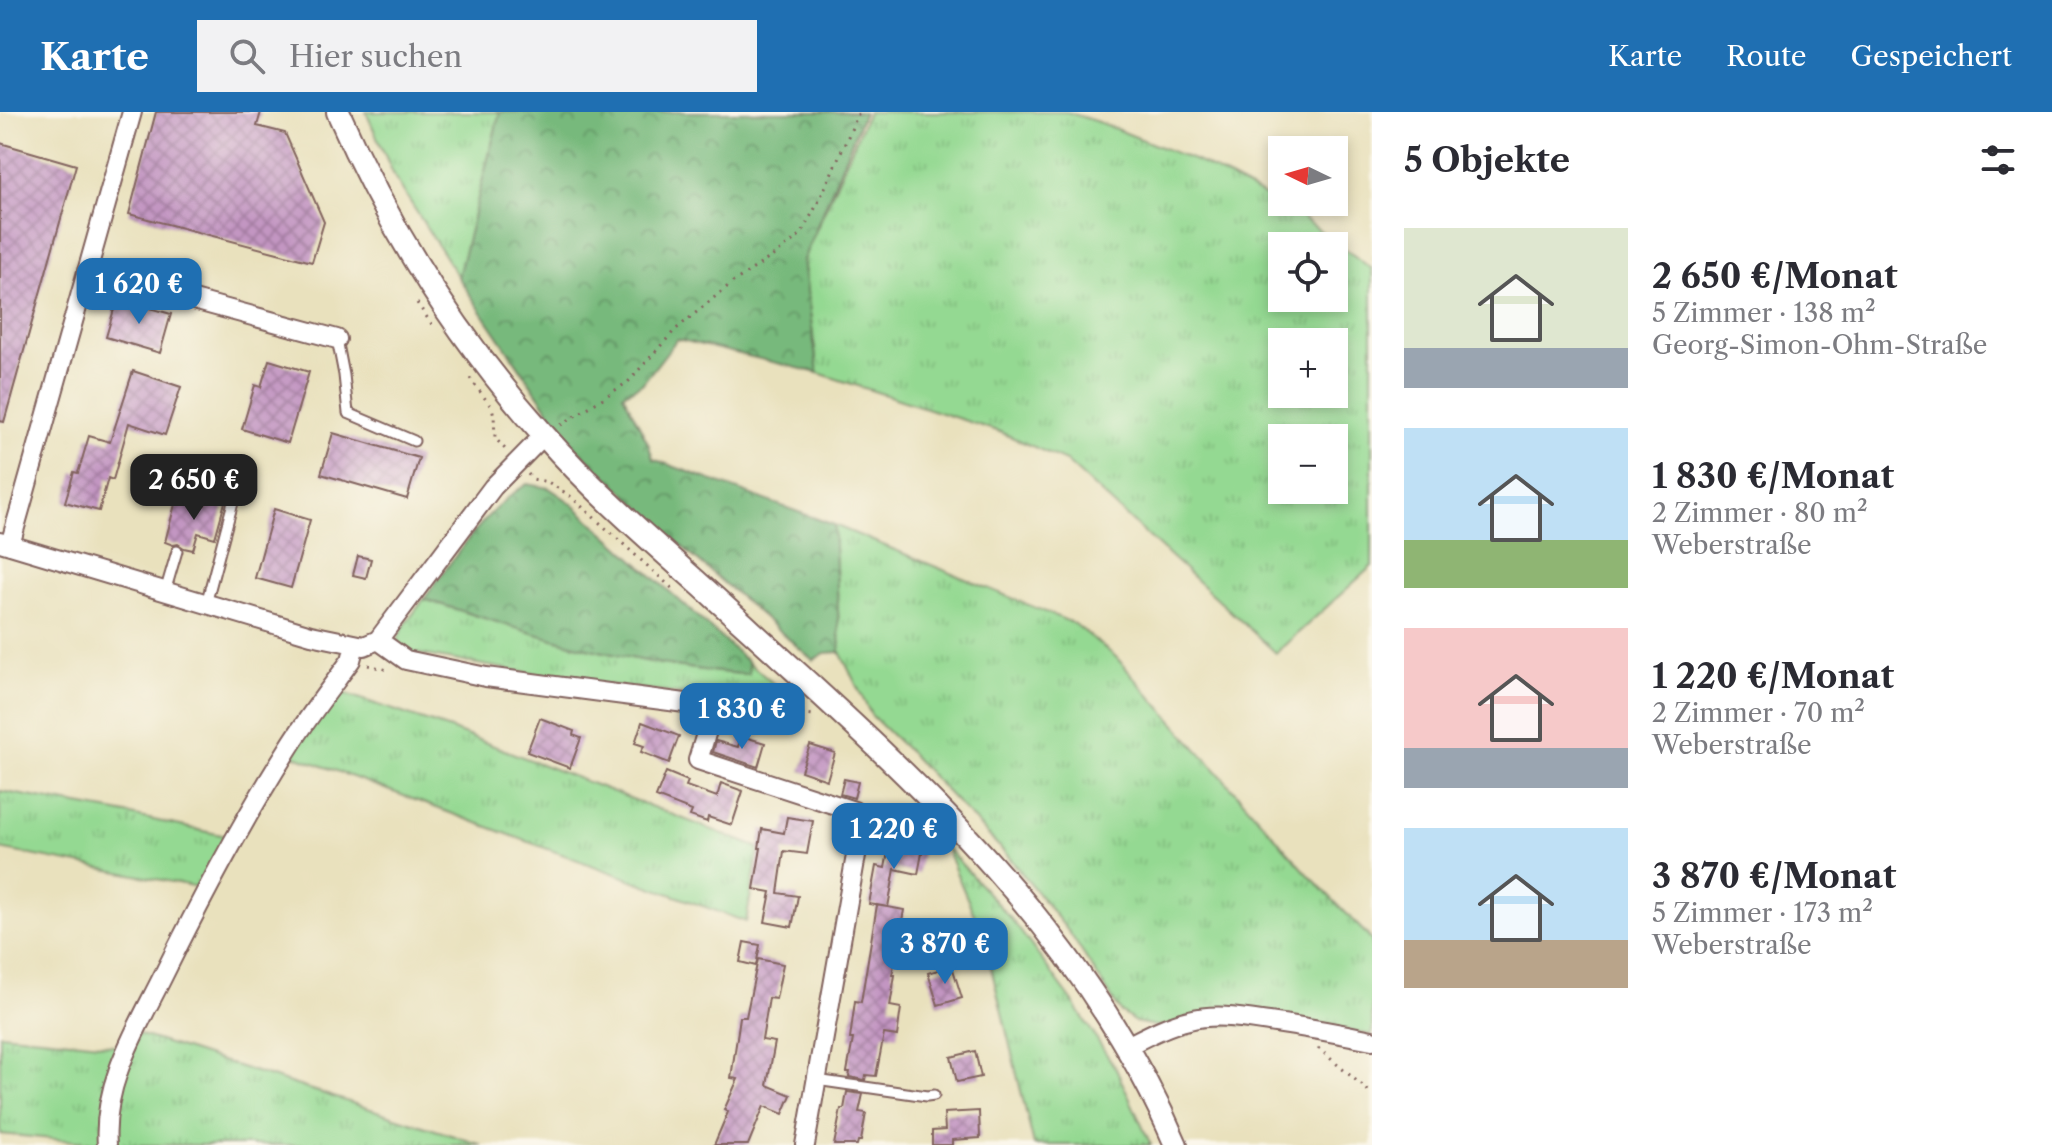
<!DOCTYPE html>
<html lang="de">
<head>
<meta charset="utf-8">
<style>
	body { margin:0; font-family:"Libre Caslon Text",serif; background:#f2f2f3; color:#2b2b33; height:100vh; display:flex; flex-direction:column; font-size:30px; white-space:nowrap }
	* { box-sizing:border-box; margin:0 }
	p { font-size:26px; color:#7c7c81 }
	.icon { flex:none; width:44px; height:44px; fill:none; stroke:currentColor; stroke-width:2; stroke-linecap:round; stroke-linejoin:round }
	.map { position:relative; flex:1; overflow:hidden }
	.drawer { display:flex; flex-direction:column; background:#fff; width:680px }
	.drawer>* { flex:none }
	.needle { width:52px; rotate:275deg }
	.tools { position:absolute; left:1268px; top:24px; display:grid; gap:16px }
	.tools a { display:grid; place-items:center; width:80px; height:80px; border-radius:0px; background:#fff; box-shadow:0 4px 12px #0003; font-size:40px }
	.price { position:absolute; translate:-50% -68px; padding:0 18px; border-radius:16px; background:#1f6fb2; color:#fff; font-size:26px; line-height:52px; filter:drop-shadow(0 2px 4px #0008) }
	.price::after { content:''; position:absolute; left:50%; top:48px; width:24px; height:18px; margin-left:-12px; background:inherit; clip-path:polygon(0 0,100% 0,50% 100%) }
	.price.on { background:#222; color:#fff }
	ul { padding:0; list-style:none }
	li { display:flex; align-items:center; gap:24px; height:200px; padding:0 32px }
	li span { display:grid; place-items:center; flex:none; width:224px; height:160px; border-radius:0px; color:#555 }
	li>.icon { margin-inline-start:auto }
	span .icon { width:96px; height:96px; fill:#fffc; stroke-width:1 }
	li b { font-size:34px }
	h2 { display:flex; justify-content:space-between; align-items:center; height:96px; padding:0 32px; font-size:34px }
	header { display:flex; align-items:center; gap:48px; box-sizing:border-box; height:112px; padding:0 40px; background:#1f6fb2; color:#fff }
	header strong { font-size:38px }
	nav { display:flex; gap:44px; margin-inline-start:auto; font-size:28px }
	.search { width:560px; height:72px; background:#f2f2f3; display:flex; align-items:center; gap:20px; box-sizing:border-box; padding:0 28px; border-radius:0px; color:#7c7c81; font-size:30px }
	main { display:flex; flex:1; min-height:0 }
	.map>svg:first-child { display:block }
	.grass { fill:url(#grass-tufts); stroke:#6f7c5e; stroke-width:2; fill-rule:evenodd }
	.forest { fill:url(#forest-crowns); stroke:#606c54; stroke-width:2 }
	.building { fill:url(#building-cross-hatch) }
	.lines { fill:none; stroke-linecap:round; stroke-linejoin:round }
	.service-casing { stroke:#82635e; stroke-width:13 }
	.minor-casing { stroke:#82635e; stroke-width:22 }
	.tertiary-casing { stroke:#82635e; stroke-width:26 }
	.path { stroke:#82635e; stroke-width:3; stroke-dasharray:2 6; stroke-linecap:butt }
	.service { stroke:#fff; stroke-width:9 }
	.minor { stroke:#fff; stroke-width:18 }
	.tertiary { stroke:#fff; stroke-width:22 }
</style>
</head>
<body>
<header>
<strong>Karte</strong>
<div class="search"><svg class="icon" aria-label="search" viewBox="0 0 24 24"><circle cx="10" cy="10" r="6"/><path d="M15 15l6 6"/></svg>Hier suchen</div>
<nav><a>Karte</a><a>Route</a><a>Gespeichert</a></nav>
</header>
<main>
<div class="map">
<svg width="1372" height="1033" viewBox="0 0 1372 1033">
	<defs>
		<pattern id="grass-tufts" width="24" height="20" patternUnits="userSpaceOnUse" patternTransform="scale(2)"><rect width="24" height="20" fill="#94d992"/><path d="M3 7l-1-3M5 7V3M7 7l1-3M15 17l-1-3M17 17v-4M19 17l1-3" fill="none" stroke="#81ba7e"/></pattern>
		<pattern id="forest-crowns" width="20" height="18" patternUnits="userSpaceOnUse" patternTransform="scale(2)"><rect width="20" height="18" fill="#77b97c"/><path d="M2 6a3 3 0 1 1 6 0M12 15a3 3 0 1 1 6 0" fill="none" stroke="#649666"/></pattern>
		<pattern id="building-cross-hatch" width="8" height="8" patternUnits="userSpaceOnUse" patternTransform="scale(2)"><rect width="8" height="8" fill="#c396c2"/><path d="M0 0l8 8M0 8l8-8" fill="none" stroke="#a07a9e"/></pattern>
	</defs>
	<rect width="100%" height="100%" fill="#fbf7ec"/>
	<filter id="ink" filterUnits="userSpaceOnUse"><feTurbulence type="fractalNoise" baseFrequency=".0125" numOctaves="2"/><feDisplacementMap in="SourceGraphic" scale="16" xChannelSelector="R" yChannelSelector="G"/><feConvolveMatrix kernelMatrix="1 2 1 2 8 2 1 2 1" color-interpolation-filters="sRGB"/></filter>
	<filter id="wash" filterUnits="userSpaceOnUse"><feTurbulence type="fractalNoise" baseFrequency=".006" numOctaves="4" result="noise"/><feDisplacementMap in="SourceGraphic" scale="32" xChannelSelector="R" yChannelSelector="G"/><feGaussianBlur stdDeviation="1.8" result="paint"/><feColorMatrix in="noise" values="0 0 0 0 0 0 0 0 0 0 0 0 0 0 0 0 0 1.4 0 .05"/><feComposite in="paint" operator="in"/></filter>
	<g filter="url(#wash)">
		<rect width="100%" height="100%" fill="#e9e1bd"/>
		<!-- grass -->
		<path class="grass" d="M366,0H500L458,165L395,66Z
			M868,0H1067L1101,11L1203,52L1295,100L1372,157V454L1276,541L1066,349L1000,320L818,261L803,148ZM1282,134H1334V186H1282ZM1282,230H1334V282H1282ZM1282,326H1334V378H1282Z
			M834,413L1075,512L1116,545L1306,760L1372,828V923L1310,912L1155,914L1135,910L1121,900L1069,820L1008,744L912,643L871,603L840,540Z
			M424,487C509,514 593,542 681,555C704,558 726,562 749,562L748,550L802,596L797,598L552,565L408,540L400,536L397,530L402,517Z
			M334,578L450,617L759,736L746,810L290,642Z
			M0,679L117,700L235,726L208,777L0,737Z
			M945,734L1012,808L1073,890L1116,957L1151,1033H1034L984,826Z
			M0,922L130,935L106,1032L0,1022Z
			M138,922L482,1033H111L113,996Z"/>
		<!-- forest -->
		<path class="forest" d="M500,0H864L803,148L818,261L677,227L642,272L623,282L648,331L653,347L834,413L840,540L825,541L813,548L689,441L570,330L460,168L458,165Z
			M527,372L549,376L570,390L748,550L749,562C726,562 704,558 681,555C593,542 508,514 424,487C451,450 487,395 527,372Z"/>
		<g id="blocks">
			<!-- building -->
			<path class="building" d="M156,0H261L257,14L285,21L324,110L312,150L129,102Z
				M0,31L76,53L4,310L0,309Z
				M117,187L171,202L160,241L106,225Z
				M269,248L309,260L288,331L242,317L255,273L261,275Z
				M133,259L181,275L165,323L129,311L113,368L108,366L99,399L65,390L74,360L78,361L89,324L110,330Z
				M333,321L419,346L407,387L321,362Z
				M177,385L205,393L208,386L225,390L215,426L198,421L193,438L184,436L178,432L173,433L165,430Z
				M274,397L310,408L291,476L255,466Z
				M358,444L371,447L366,466L353,463Z
				M540,606L574,619L573,623L581,626L570,656L527,640Z
				M642,610L679,624L669,651L641,640L644,634L635,631Z
				M741,624L765,631L758,655L713,640L716,629L738,635Z
				M810,633L835,641L827,668L801,659Z
				M666,660L688,669L686,674L717,685L721,671L743,679L732,713L708,705L707,710L690,704L692,699L656,685Z
				M844,667L858,670L854,686L840,682Z
				M787,705L813,709L807,742L784,739L778,781L798,784L792,815L765,810L771,780L754,777L761,736H759L762,717L784,721Z
				M890,730L923,736L918,762L895,757L888,795L869,792L876,754L885,756Z
				M877,793L904,798L892,863H895L890,894L901,896L897,924L884,922L876,964L866,963L865,968L849,965L850,960H847L853,927H850L855,889L861,890Z
				M744,830L760,833L756,854L740,850Z
				M758,847L783,852L776,887L769,886L762,928L775,930L767,973L791,983L783,1002L764,994L748,1033H714L728,1000L724,998L738,967L731,966L740,905H746Z
				M952,854L962,886L938,893L928,861Z
				M975,939L981,965L957,970L951,945Z
				M847,980L863,982L859,1000L866,1001L861,1029H858L857,1033H834L841,997H844Z
				M979,999L980,1026L952,1028V1033H932V1019L945,1018L944,1001Z"/>
		</g>
	</g>
	<g filter="url(#ink)">
		<use href="#blocks" fill-opacity="0" stroke="#82635e" stroke-width="2"/>
		<g class="lines">
			<!-- service casing -->
			<g class="service-casing">
				<path id="service" d="M337,227L344,263L348,301L414,329
					M176,358L237,375L206,492
					M165,480L177,439
					M816,968L927,984L934,983"/>
			</g>
			<!-- minor casing -->
			<g class="minor-casing">
				<path id="minor" d="M87,159L337,227
					M0,430L311,523L364,534L378,528L493,375L544,323
					M10,433L132,0
					M378,528L406,548L486,565L685,591L731,594
					M710,609L698,648L854,699L859,703L861,715L805,1033
					M1127,934C1147,924 1167,913 1189,908C1215,901 1242,906 1269,910C1303,915 1338,921 1372,928
					M107,1033C102,971 138,915 164,862C202,785 242,710 288,637C307,606 330,577 351,548L355,533"/>
			</g>
			<!-- tertiary casing -->
			<g class="tertiary-casing">
				<path id="tertiary" d="M338,0C389,117 459,228 544,323C596,382 656,433 715,486C892,647 1080,807 1176,1033"/>
			</g>
			<!-- path -->
			<path class="path" d="M417,191L433,214
				M470,266L492,296L494,303L495,326L506,338
				M561,313L628,270L675,218L733,170L779,140L801,122L819,89L859,0
				M528,362L532,367L548,370L569,383L673,477
				M368,553L388,558
				M746,595L814,603
				M875,698L915,700
				M1318,936L1372,982"/>
			<!-- service -->
			<use href="#service" class="service"/>
			<!-- minor -->
			<use href="#minor" class="minor"/>
			<!-- tertiary -->
			<use href="#tertiary" class="tertiary"/>
		</g>
	</g>
</svg>
<div class="tools">
<a><svg class="needle" viewBox="-14 -14 28 28"><path d="M0-13l5 13h-10z" fill="#e53935"/><path d="M0 13l5-13h-10z" fill="#7c7c81"/></svg></a>
<a><svg class="icon" aria-label="locate" viewBox="0 0 24 24"><circle cx="12" cy="12" r="6"/><path d="M12 2v4M12 18v4M2 12h4M18 12h4"/></svg></a>
<a>+</a>
<a>−</a>
</div>
<b class="price" style="left:139px;top:214px">1 620 €</b>
<b class="price on" style="left:194px;top:410px">2 650 €</b>
<b class="price" style="left:742px;top:639px">1 830 €</b>
<b class="price" style="left:894px;top:759px">1 220 €</b>
<b class="price" style="left:945px;top:874px">3 870 €</b>
</div>
<section class="drawer">
<h2>5 Objekte<svg class="icon" aria-label="filters" viewBox="0 0 24 24"><path d="M4 7h16M4 17h16"/><circle cx="9" cy="7" r="2"/><circle cx="15" cy="17" r="2"/></svg></h2>
<ul>
<li><span style="background:linear-gradient(#dfe7d0 75%,#9aa5b1 0)"><svg class="icon" aria-label="home" viewBox="0 0 24 24"><path d="M3 11l9-7 9 7M6 9v11h12V9"/></svg></span><div><b>2 650 €/Monat</b><p>5 Zimmer · 138 m²</p><p>Georg-Simon-Ohm-Straße</p></div></li>
<li><span style="background:linear-gradient(#bfe0f5 70%,#8fb573 0)"><svg class="icon" aria-label="home" viewBox="0 0 24 24"><path d="M3 11l9-7 9 7M6 9v11h12V9"/></svg></span><div><b>1 830 €/Monat</b><p>2 Zimmer · 80 m²</p><p>Weberstraße</p></div></li>
<li><span style="background:linear-gradient(#f6c9c9 75%,#9aa5b1 0)"><svg class="icon" aria-label="home" viewBox="0 0 24 24"><path d="M3 11l9-7 9 7M6 9v11h12V9"/></svg></span><div><b>1 220 €/Monat</b><p>2 Zimmer · 70 m²</p><p>Weberstraße</p></div></li>
<li><span style="background:linear-gradient(#bfe0f5 70%,#b9a48a 0)"><svg class="icon" aria-label="home" viewBox="0 0 24 24"><path d="M3 11l9-7 9 7M6 9v11h12V9"/></svg></span><div><b>3 870 €/Monat</b><p>5 Zimmer · 173 m²</p><p>Weberstraße</p></div></li>
</ul>
</section>
</main>
</body>
</html>
